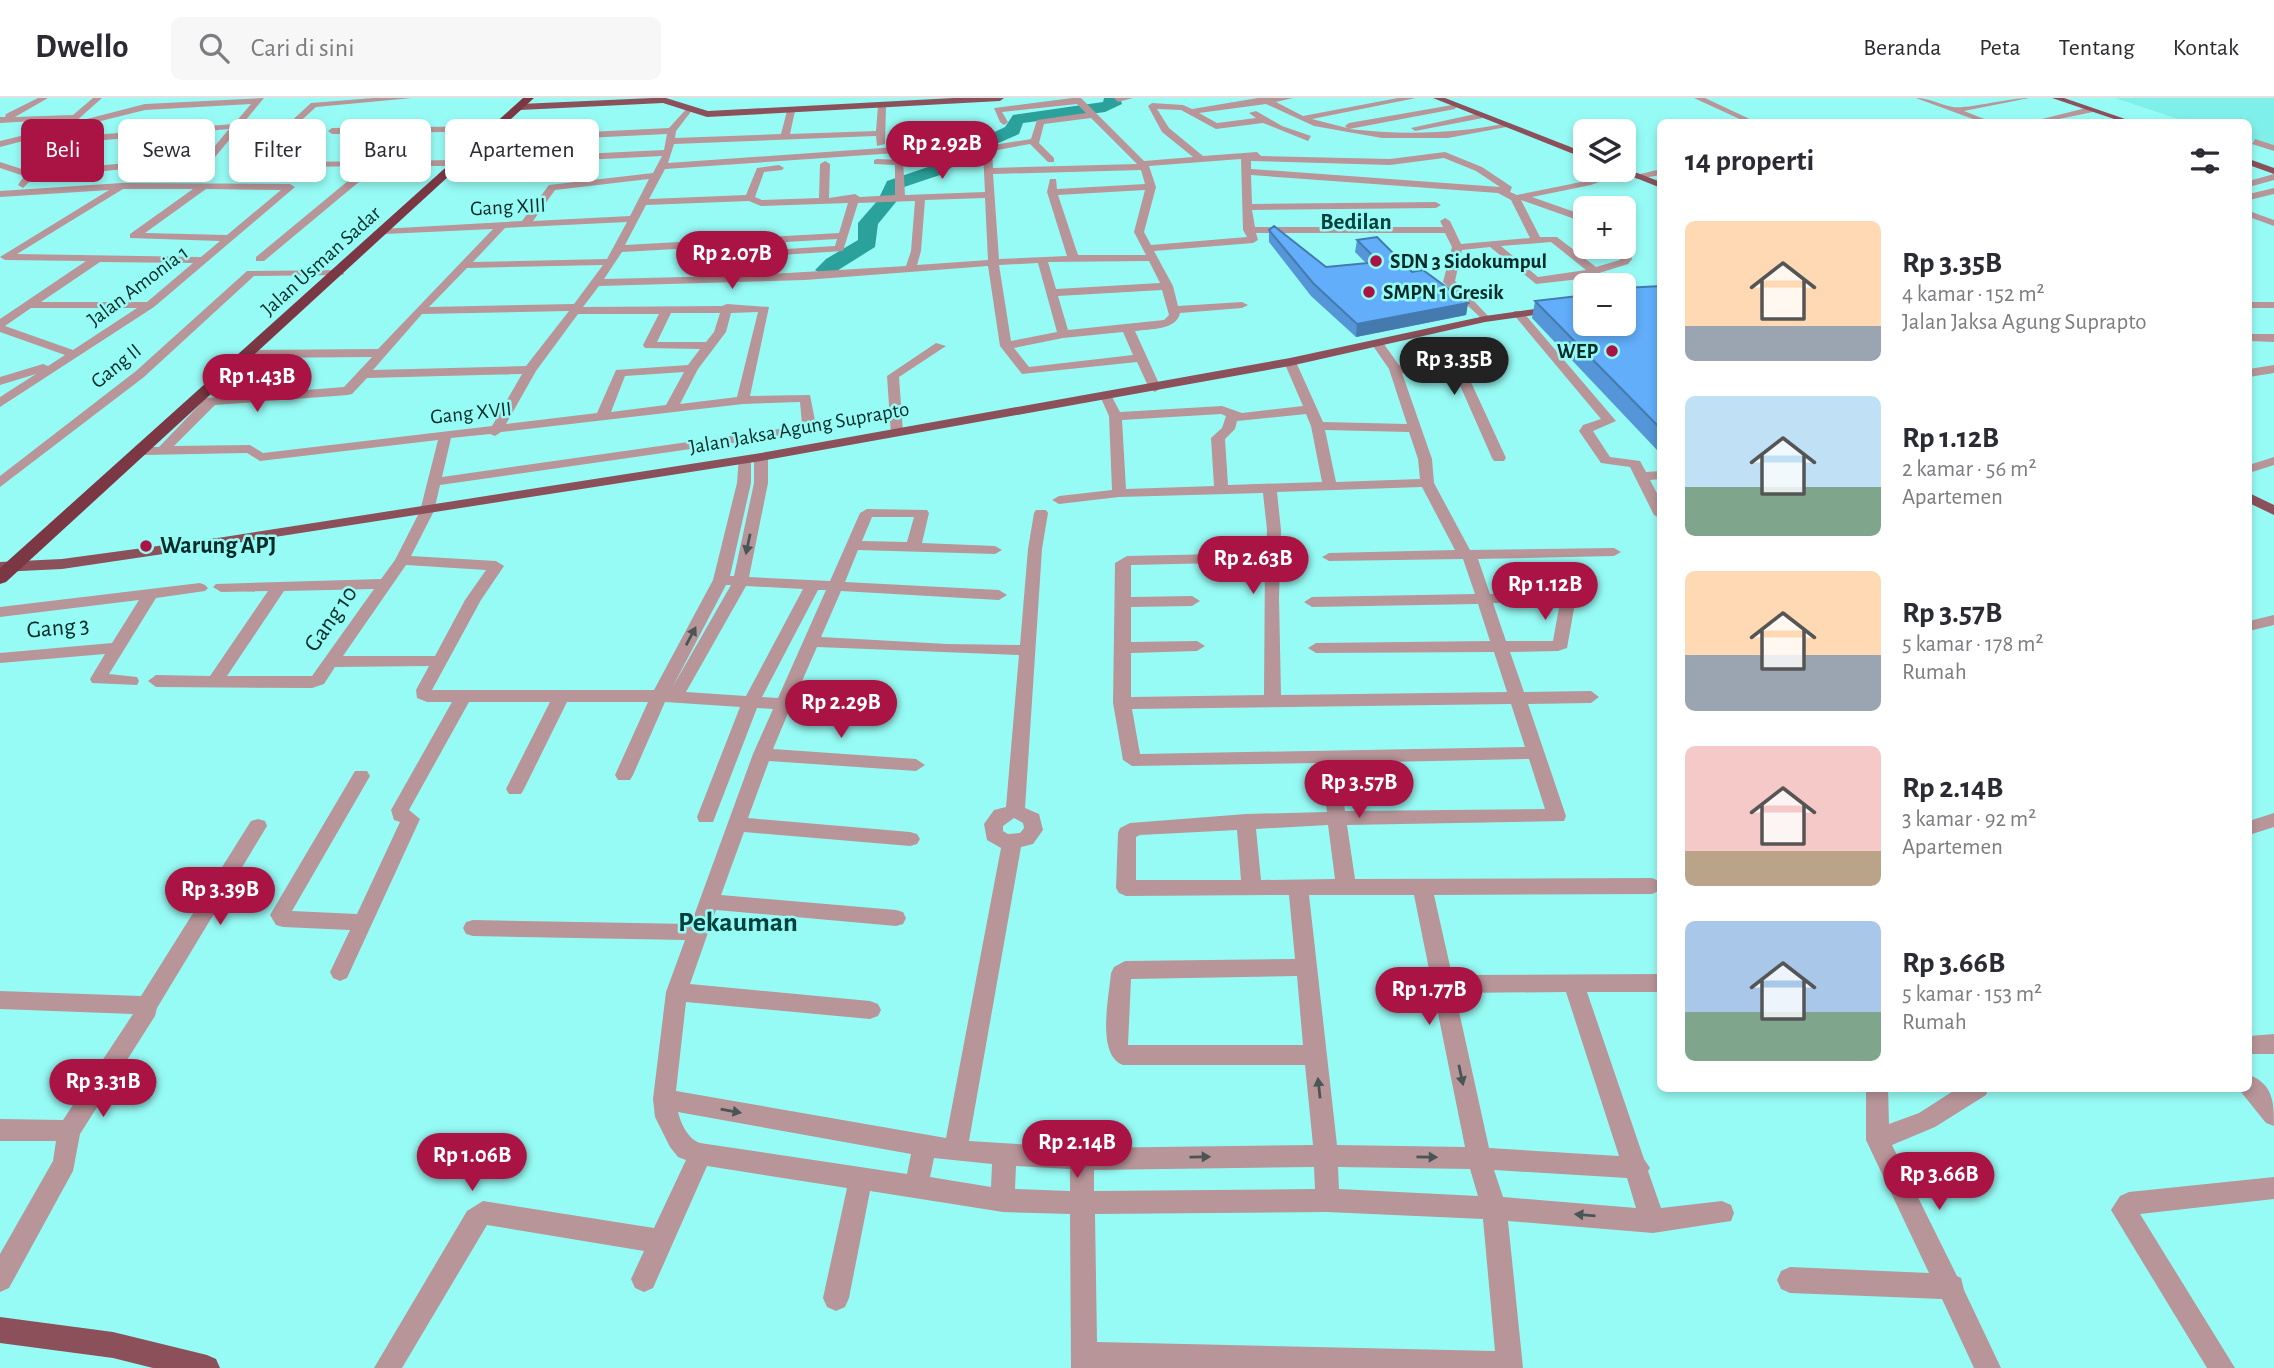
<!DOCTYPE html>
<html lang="id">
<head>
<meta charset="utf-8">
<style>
	body { margin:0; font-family:"Alegreya Sans",sans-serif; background:#f7f7f7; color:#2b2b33; height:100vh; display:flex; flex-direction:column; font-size:26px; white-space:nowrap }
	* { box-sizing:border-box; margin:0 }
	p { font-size:23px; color:#7c7c81 }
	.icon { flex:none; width:38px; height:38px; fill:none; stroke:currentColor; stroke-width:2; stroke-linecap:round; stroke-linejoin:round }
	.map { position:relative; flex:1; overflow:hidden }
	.drawer { position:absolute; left:1657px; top:21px; width:595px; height:973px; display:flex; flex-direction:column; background:#fff; border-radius:10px; box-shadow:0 4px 10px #0003 }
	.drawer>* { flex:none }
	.top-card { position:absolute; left:21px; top:21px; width:665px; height:63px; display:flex; gap:14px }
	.controls { position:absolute; left:1573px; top:21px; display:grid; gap:14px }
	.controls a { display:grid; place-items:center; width:63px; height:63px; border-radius:10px; background:#fff; box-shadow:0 4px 10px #0003; font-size:35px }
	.price { position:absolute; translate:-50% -60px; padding:0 16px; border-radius:24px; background:#a91445; color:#fff; font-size:23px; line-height:46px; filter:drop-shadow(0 2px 4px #0008) }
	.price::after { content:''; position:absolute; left:50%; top:42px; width:21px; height:16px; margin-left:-10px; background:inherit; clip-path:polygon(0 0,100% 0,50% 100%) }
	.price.current { background:#222; color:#fff }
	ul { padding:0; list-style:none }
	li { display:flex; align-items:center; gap:21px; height:175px; padding:0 28px }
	li span { display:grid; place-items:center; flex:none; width:196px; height:140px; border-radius:10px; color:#555 }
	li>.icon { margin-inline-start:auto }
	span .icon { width:84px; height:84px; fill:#fffc; stroke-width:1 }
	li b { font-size:30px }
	h2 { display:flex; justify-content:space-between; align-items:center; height:84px; padding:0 28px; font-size:30px }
	.chip { padding:0 24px; border-radius:10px; background:#fff; box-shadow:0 4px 10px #0003; font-size:24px; line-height:63px }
	.chip.current { background:#a91445; color:#fff }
	header { display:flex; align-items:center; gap:42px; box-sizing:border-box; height:98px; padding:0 35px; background:#fff; border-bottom:2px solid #e1e1e2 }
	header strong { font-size:33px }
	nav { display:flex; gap:38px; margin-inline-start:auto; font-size:24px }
	.search { width:490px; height:63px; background:#f7f7f7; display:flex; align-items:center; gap:18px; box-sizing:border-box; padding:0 24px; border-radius:10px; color:#7c7c81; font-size:26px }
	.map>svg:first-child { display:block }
	.built { fill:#7ff0e9 }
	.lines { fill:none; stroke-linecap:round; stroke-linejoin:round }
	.river { fill:#2ba19b; fill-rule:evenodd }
	.minor { fill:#b89599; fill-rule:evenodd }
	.major { fill:#8c505a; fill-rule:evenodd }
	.highway { fill:#7b3744; fill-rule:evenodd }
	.wall { fill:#5496d7 }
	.shaded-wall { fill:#457aaf }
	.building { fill:#62aefa; stroke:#457aaf; stroke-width:2 }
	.oneway { fill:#4a5556 }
	.poi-dot { fill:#a91445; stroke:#97fbf5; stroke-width:2.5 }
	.labels { text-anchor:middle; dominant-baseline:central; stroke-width:5; stroke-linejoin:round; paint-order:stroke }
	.far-street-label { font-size:21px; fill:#002b29; stroke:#97fbf5 }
	.far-poi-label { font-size:21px; font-weight:bold; fill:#002b29; stroke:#97fbf5; text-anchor:start }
	.far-quarter-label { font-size:23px; font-weight:bold; fill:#03413e; stroke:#97fbf5 }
	.poi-label { font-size:24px; font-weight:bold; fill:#002b29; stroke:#97fbf5; text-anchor:start }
	.street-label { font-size:24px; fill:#002b29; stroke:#97fbf5 }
	.quarter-label { font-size:28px; font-weight:bold; fill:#03413e; stroke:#97fbf5 }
</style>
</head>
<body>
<header>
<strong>Dwello</strong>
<div class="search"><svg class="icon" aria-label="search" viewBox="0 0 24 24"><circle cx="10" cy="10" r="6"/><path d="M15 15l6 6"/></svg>Cari di sini</div>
<nav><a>Beranda</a><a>Peta</a><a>Tentang</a><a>Kontak</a></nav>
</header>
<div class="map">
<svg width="2274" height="1270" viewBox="0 0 2274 1270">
	<rect width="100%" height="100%" fill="#97fbf5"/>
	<!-- built -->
	<path class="built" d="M2115,0H2274V47L2259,42L2249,43V24H2187Z"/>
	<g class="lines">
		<!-- river -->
		<path class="river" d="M1104,0H1120L1122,6L1105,14L1023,25L1019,36L994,47L967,52L964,61L940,77L901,90L896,104L878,126L875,149L832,176L825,178L815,172L826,161L858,142V125L878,102L887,83L928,69L949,55L952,44L984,39L1005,29L1013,17L1103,4Z"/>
		<!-- minor -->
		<path class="minor" d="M38,0H48L15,19L73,17L93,0H102L75,24L145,6L264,0L215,59L206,63L33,80L23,90L18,87L24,78L0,70V64L31,74L201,58L209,55L229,31L93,43L54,35L0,49V43L66,27L69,21L0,25V19H5L6,16ZM251,6L234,26L93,37L65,32L145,12Z
			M374,0H412L316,9L293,30L286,28L311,5Z
			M1072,0H1081L1144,63L1193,59L1162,34L1148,8L1152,5L1183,7L1192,11L1258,0H1293L1276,4L1303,18L1398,0H1416L1312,21L1347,30L1345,28L1349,25L1458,6L1455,11L1349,31C1403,37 1455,36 1508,25L1512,28L1448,40H1382L1314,28L1266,6L1199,15L1217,25L1256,20L1249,15L1256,13L1282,28L1311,38L1308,43L1263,25L1216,31L1181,12L1157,11L1169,30L1203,58L1257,54L1261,58L1390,61L1445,54L1482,69L1512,89L1510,94L1517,97L1586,83L1626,70V74L1591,87L1532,99L1586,118V125L1521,102L1540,139H1557L1596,169L1620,162L1619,149H1624V144L1629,147L1632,161L1628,166L1580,181L1536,186L1490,149L1462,152L1455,183L1489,219L1491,221L1485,224L1443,184L1452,149L1445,135H1256L1258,142L1253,145L1154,153L1173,188L1178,208L1242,204L1248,207L1242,210L1180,215C1177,232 1150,231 1135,233L1161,290L1155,294L1149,290L1137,264L1022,276L1000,248L988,168L805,182L599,188L583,209L722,208L727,206L769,209L750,298L810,297L816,328L803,335L440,387L434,413L411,458L496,463L504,468L481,502L432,592H654L713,482L737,385L739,359H749L751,362V385L730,478H734L754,385V359L761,355L768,359V385L749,479L830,483L860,415L867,411L927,412L929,415L922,445L995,448L1002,452L995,456L858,452L845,484L999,492L1007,497L999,502L841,493L821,539L947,546L1020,547L1028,451L1034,415L1036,412H1046L1048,415L1042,451L1025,710L1039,716L1043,732L1033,746L1021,749L969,1043L1082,1050L1313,1047L1305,967H1123C1096,957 1109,899 1111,875L1114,869L1125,863L1295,861L1289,797L1126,798L1119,795L1116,790L1118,735L1120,730L1130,725L1246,716L1327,714L1321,665L1132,668L1123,662L1113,605L1115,465L1127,458L1266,455L1267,432L1263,395L1119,399L1059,406L1052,402L1059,398L1112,392L1109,318L1100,298L1102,295H1110L1120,314L1222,308L1242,315L1303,308L1284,264L1290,260L1296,264L1323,324L1407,326L1389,271L1371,245L1373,242H1381L1399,267L1464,269L1506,360L1504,363H1494L1492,360L1455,276L1402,275L1432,361L1434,385L1470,452L1614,450L1621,454L1614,458L1478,461L1490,496L1561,494L1567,474H1577L1580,477L1567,550L1558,553L1510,554L1524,594L1591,593L1599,599L1591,605L1528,606L1566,718L1564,723L1347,727L1355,781L1652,780L1659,783V793L1652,796L1434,797L1452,877L1661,876L1660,894H1587L1644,1061L1650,1070L1648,1073L1661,1110L1722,1103L1731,1107L1734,1115L1731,1123L1653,1135L1508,1123L1523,1270H1071L1070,1116L1003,1114L870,1093L849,1200L845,1209L836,1213L827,1209L823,1200L847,1090L707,1068L653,1190L644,1194L635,1190L631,1181L644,1153L487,1127L402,1270H374L467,1113L483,1103L654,1130L686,1062L678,1059L670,1049L655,1019L653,1001L666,894L685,842L473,838L466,836L463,830L466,824L473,822L691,826L753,656L773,611L757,610L715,719L713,724H699L697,719L740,609L665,604L633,677L630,682H618L615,677L648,604H567L524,691L521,696H509L506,691L550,604H469L409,712L420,721L347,880L340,883L333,880L330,874L350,832L283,829L276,827L270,817L355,673H367L370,678L292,813L357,816L400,724L394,722L391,712L452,604H427L417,600L416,592L429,568L335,569L324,586L312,590L156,589L148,583L156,577L210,578L268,493L221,494L213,489L216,486L381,481L395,462L420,413L438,342L260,363L247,355L143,357L136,353L143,349H159L206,300L344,289L372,259L250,260L244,256L250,252L378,251L493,131L385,136L380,133L381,131L522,123L549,87L653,75L662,58L461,68H378L264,163H256V159L366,68L303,69L298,66L300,64L458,62L664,52L667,36L485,45L480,42L485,39L669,30L689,8L693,11L676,33L675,40L781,36L787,13L791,10L795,13L790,36L876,33L878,8L882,5L886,8L885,46L877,48L876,38L674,46L668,65L925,47L987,48L1031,41L1037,22L1086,15L1077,6L1002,14L1008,24L1004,27L1000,24L994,10ZM1091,20L1137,66L993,70L992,53L1030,46L1048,64H1054V60L1039,45L1044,26ZM925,53L983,54L985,94L905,97L903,62L877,61L874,62V66L895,67V97L860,99L855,96L829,100L830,66L825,63L820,66L819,100L762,102L755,99L764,74L782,72L784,70L779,67L757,70L746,97L649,101L665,71ZM1444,60L1476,73L1500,89L1251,71V63L1390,67ZM1241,61L1243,132L1247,139L1151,147L1144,134L1156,89L1149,68ZM1141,72L1145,86L1057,91L1056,81H1050L1047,94L1067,158L999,161L993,76ZM1251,77L1498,95L1511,102L1530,140L1461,146L1450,123L1445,120L1440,123L1443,129H1255L1252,112L1436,110L1441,107L1436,104L1252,106ZM649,81L630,118L533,123L555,92ZM1145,92L1134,134L1146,157H1078L1058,97ZM985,100L988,162L917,167L921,153L925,102ZM749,103L761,108L848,105L839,135L625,147L646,107ZM915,103L911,153L906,168L735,178L741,147L776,145V154L781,157L843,153L858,105ZM627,124L607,161L473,164L505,130ZM837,141L835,148L786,151V144ZM1551,144L1586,172L1538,179L1501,148ZM730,148L724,178L604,181L622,154ZM1149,163L1160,185L1056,191L1048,164ZM1038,165L1057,234L1011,243L999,167ZM603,167L574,206L429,209L467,170ZM1162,192L1169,217L1164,222L1068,232L1058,198ZM569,213L526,268L373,272L422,216ZM758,214L737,299L680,306L698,271L726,234L731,215ZM671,215H720L714,234L706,244H657ZM578,216H659L643,247L645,250L700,251L688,267L616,272L597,315L506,326L536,273ZM1123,234L1133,257L1029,269L1014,250L1063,240ZM684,274L666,307L611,314L625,278ZM522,276L492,328L263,355L250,347L174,348L215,307L348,297L352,296L367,280ZM800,304L802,326L800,328L442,379L451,340L490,336L495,338L501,334L743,306ZM1221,316L1226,318L1222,330L1211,340L1214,388L1126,391L1122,322ZM1306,316L1311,328L1322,384L1228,387L1225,341L1235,331L1237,323ZM1325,332L1409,334L1418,361L1420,381L1336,384ZM1422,389L1455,452L1329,455L1322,459L1329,463L1463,461L1475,496L1312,499L1304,504L1312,509L1478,506L1490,543L1316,545L1308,550L1316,555L1494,554L1507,594L1281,597L1279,500L1281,432L1277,394ZM872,419H914L907,444L862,443ZM1265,464L1264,597L1131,599V555L1197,553L1205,548L1197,543L1131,544V509L1192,508L1200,503L1192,498L1131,499V467ZM406,467L486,472L465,502L435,558H343ZM726,487H731L672,590ZM746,488L803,491L746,598L686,594ZM374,491L312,578H227L284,493ZM818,492H826L778,600L762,599ZM1560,504L1553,543H1506L1493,505ZM817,549L1019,557L1006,709L994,712L984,726L987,742L1001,750L946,1040L676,993L686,904L870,921L878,918L881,912L878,906L870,903L690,886L716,812L896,828L903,826L906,820L903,814L896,812L721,797L744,734L910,748L917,746L920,741L917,736L910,734L748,720L769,663L916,673L925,667L916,661L773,651L794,601L865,608L874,602L865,596L799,590ZM1511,606L1525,649L1140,656L1132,611ZM1529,661L1545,711L1345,713L1339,665ZM1014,720L1023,725L1024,730L1020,735L1008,736L1003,733V728ZM1328,727L1335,781L1261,782L1256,731ZM1237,732L1241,782H1136V739L1140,737ZM1309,797H1414L1465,1049L1337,1047ZM1297,878L1303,947H1128L1131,881ZM1566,894L1619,1058L1489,1050L1455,895ZM678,1014L911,1056L907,1076L700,1045C688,1041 681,1026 678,1014ZM934,1060L992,1066L991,1089L930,1079ZM1016,1068L1070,1071V1093L1015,1091ZM1314,1069L1315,1091L1094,1093V1072ZM1338,1069L1470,1071L1478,1098L1339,1091ZM1494,1072L1627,1080L1636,1110L1503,1099ZM1327,1114L1483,1121L1495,1253L1097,1244L1095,1116Z
			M1114,0H1133L1118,4Z
			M1694,0H1705L1756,24H1746Z
			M1916,0C1930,0 1940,7 1953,9C1969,11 2008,0 2029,0L1964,13L1992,24H1981Z
			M2090,9L2093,14L2044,24H2030Z
			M1480,15L1483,20L1415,33L1411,30Z
			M502,28L499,33L332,36L328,33L332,30Z
			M2255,41L2274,47V53L2252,46Z
			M1661,71V77L1637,81L1632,78Z
			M2274,76V82L2249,89V83Z
			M122,85L290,86L295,89L154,209L0,309V299L36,276L0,287V279L43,266L48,268L65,257L0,234V221L86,163L5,162L0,159L109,92L0,99V93ZM123,91H193L130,136V140L220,143L201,159L17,156ZM206,91L281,92L227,137L145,135ZM100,164L193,165L147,204H41ZM31,210H137L73,252L5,228Z
			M2274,90V96L2249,102V96Z
			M2249,113L2274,122V128L2249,119Z
			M339,172L344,175L343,177L254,178L144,279L0,389V378L136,273L247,173Z
			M2249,204H2274V210H2249Z
			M1514,213H1522L1616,323L1593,333L1610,359L1640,363L1646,374L1661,373V381L1650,382L1661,403V421L1654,417L1630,369L1601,365L1579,333L1583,327L1601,321L1514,217Z
			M2249,236H2274V244L2249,243Z
			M936,245L946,248L899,279L903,334L901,337H891L887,278Z
			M2274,267V275L2249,279V271Z
			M2274,359V367L2249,375V367Z
			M200,485L205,487L208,490L205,493L156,500L109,576L137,579L139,583L137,587L92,585L90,581L105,556L0,565V555L112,545L139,502L0,519V509Z
			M2274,517V527L2249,533V523Z
			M2274,715V729L2249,737V723Z
			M258,721L265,723L267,728L157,910L155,918L80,1036L73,1073L9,1190L0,1194V1156L53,1063L56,1043H0V1021L63,1022L133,916L0,911V893L141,898L251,723Z
			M2274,936V956H2249V938Z
			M2249,977C2274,986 2274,1006 2274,1028L2266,1025L2241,994L2239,990H2249Z
			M1866,990H1888L1889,1026L1919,1015L1958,990H1989L1986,997L1935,1029L1892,1047L1957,1178L1961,1180L1964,1192L2001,1270H1974L1942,1201L1790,1195L1781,1191L1777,1182L1781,1173L1790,1169L1929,1175L1866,1042Z
			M2274,1079V1101L2140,1116L2235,1270H2207L2111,1112L2120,1098L2129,1094Z"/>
		<!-- major -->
		<path class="major" d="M653,0H666L708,13L954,0H1004L1000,3L707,19L663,5L520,12L516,9L520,6Z
			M1433,0H1445L1586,55V61Z
			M2052,0H2064L2134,24H2123Z
			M2249,61L2274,70V76L2249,67Z
			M1624,70L1661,84V90L1616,72Z
			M1586,204V210L1485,224L1290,268L761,363L224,447L62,471L0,474V464L62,461L224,439L761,355L1290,260L1485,218Z
			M2249,395L2274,407V417L2249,405Z
			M0,1219L113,1234L207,1257L216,1261L220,1270H153L113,1260L0,1245Z"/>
		<!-- highway -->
		<path class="highway" d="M523,0H534L6,484L0,486V470Z"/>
	</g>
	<!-- wall -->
	<path class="wall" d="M1269,132L1326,169L1366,165L1355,154L1357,142L1468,205L1466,217L1356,239L1311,198L1269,144Z
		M1661,188V351L1657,352L1532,220L1535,203Z"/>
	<!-- shaded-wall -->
	<path class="shaded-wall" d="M1468,205L1466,217L1356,239L1357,226Z
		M1661,340V351L1657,352Z"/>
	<!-- building -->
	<path class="building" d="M1274,128L1326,169L1379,164L1357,142L1377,139L1412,174L1423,172L1468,205L1357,226L1313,185L1269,132Z
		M1661,188V331L1535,203L1586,197V226H1624V190Z"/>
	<!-- one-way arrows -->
	<defs><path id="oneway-solid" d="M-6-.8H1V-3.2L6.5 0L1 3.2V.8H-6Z" transform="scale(1.75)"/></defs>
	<g class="oneway">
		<use href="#oneway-solid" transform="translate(748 446) rotate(102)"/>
		<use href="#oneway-solid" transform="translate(691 538) rotate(-62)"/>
		<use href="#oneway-solid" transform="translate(1461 977) rotate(78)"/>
		<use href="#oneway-solid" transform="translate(1319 990) rotate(-96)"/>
		<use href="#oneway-solid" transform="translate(731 1013) rotate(10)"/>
		<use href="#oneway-solid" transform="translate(1200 1059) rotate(-1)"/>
		<use href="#oneway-solid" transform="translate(1427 1059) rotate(1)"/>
		<use href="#oneway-solid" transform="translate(1585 1117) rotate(-175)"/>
	</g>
	<!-- markers -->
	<g class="poi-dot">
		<circle cx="1376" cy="163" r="7"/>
		<circle cx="1369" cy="194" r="7"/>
		<circle cx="1612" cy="253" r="7"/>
		<circle cx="146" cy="448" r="7"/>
	</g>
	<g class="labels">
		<!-- far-street labels -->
		<g class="far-street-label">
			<text transform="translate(508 109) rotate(-3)">Gang XIII</text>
			<text transform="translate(321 163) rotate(-42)">Jalan Usman Sadar</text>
			<text transform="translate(138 188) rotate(-37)">Jalan Amonia 1</text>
			<text transform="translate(116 268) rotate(-39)">Gang II</text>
			<text transform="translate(471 315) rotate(-6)">Gang XVII</text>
			<text transform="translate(799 330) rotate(-10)">Jalan Jaksa Agung Suprapto</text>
		</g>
		<!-- far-poi labels -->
		<g class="far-poi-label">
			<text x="1390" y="163">SDN 3 Sidokumpul</text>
			<text x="1383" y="194">SMPN 1 Gresik</text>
			<text x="1598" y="253" text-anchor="end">WEP</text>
		</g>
		<!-- far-quarter labels -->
		<g class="far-quarter-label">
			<text x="1356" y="124">Bedilan</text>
		</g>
		<!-- poi labels -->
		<g class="poi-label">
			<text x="160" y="448">Warung APJ</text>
		</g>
		<!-- street labels -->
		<g class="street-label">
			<text transform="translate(331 521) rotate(-55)">Gang 10</text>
			<text transform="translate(58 530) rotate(-5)">Gang 3</text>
		</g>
		<!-- quarter labels -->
		<g class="quarter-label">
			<text x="738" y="825">Pekauman</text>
		</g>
	</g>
</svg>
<div class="controls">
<a><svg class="icon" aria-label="layers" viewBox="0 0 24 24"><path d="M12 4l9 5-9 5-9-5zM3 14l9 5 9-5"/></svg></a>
<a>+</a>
<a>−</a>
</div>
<b class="price" style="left:942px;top:83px">Rp 2.92B</b>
<b class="price" style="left:732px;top:193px">Rp 2.07B</b>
<b class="price current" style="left:1454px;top:299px">Rp 3.35B</b>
<b class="price" style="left:257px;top:316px">Rp 1.43B</b>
<b class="price" style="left:1253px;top:498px">Rp 2.63B</b>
<b class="price" style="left:1545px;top:524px">Rp 1.12B</b>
<b class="price" style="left:841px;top:642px">Rp 2.29B</b>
<b class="price" style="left:1359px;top:722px">Rp 3.57B</b>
<b class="price" style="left:220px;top:829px">Rp 3.39B</b>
<b class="price" style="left:1429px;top:929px">Rp 1.77B</b>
<b class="price" style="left:103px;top:1021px">Rp 3.31B</b>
<b class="price" style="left:1077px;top:1082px">Rp 2.14B</b>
<b class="price" style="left:472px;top:1095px">Rp 1.06B</b>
<b class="price" style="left:1939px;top:1114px">Rp 3.66B</b>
<div class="top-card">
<a class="chip current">Beli</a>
<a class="chip">Sewa</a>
<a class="chip">Filter</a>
<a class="chip">Baru</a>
<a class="chip">Apartemen</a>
</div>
<section class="drawer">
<h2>14 properti<svg class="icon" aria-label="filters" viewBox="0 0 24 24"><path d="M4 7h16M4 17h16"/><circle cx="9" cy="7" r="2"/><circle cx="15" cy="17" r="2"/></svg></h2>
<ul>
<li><span style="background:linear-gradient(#ffd9b3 75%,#9aa5b1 0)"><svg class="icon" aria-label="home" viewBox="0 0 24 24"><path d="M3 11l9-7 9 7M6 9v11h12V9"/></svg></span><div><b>Rp 3.35B</b><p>4 kamar · 152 m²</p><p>Jalan Jaksa Agung Suprapto</p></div></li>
<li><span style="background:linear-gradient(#bfe0f5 65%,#7fa58c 0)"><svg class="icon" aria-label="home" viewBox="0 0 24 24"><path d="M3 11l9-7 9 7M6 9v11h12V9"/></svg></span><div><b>Rp 1.12B</b><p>2 kamar · 56 m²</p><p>Apartemen</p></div></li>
<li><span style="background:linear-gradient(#ffd9b3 60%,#9aa5b1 0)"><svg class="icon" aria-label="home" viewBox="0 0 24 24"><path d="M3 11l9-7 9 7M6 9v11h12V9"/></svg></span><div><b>Rp 3.57B</b><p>5 kamar · 178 m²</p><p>Rumah</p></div></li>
<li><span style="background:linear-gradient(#f6c9c9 75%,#b9a48a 0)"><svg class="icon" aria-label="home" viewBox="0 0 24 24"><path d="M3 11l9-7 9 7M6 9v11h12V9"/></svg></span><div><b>Rp 2.14B</b><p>3 kamar · 92 m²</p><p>Apartemen</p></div></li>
<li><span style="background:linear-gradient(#a9c7e8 65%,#7fa58c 0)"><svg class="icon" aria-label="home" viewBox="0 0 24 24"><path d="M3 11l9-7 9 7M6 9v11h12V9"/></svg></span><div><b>Rp 3.66B</b><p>5 kamar · 153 m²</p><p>Rumah</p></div></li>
</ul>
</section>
</div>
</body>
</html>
